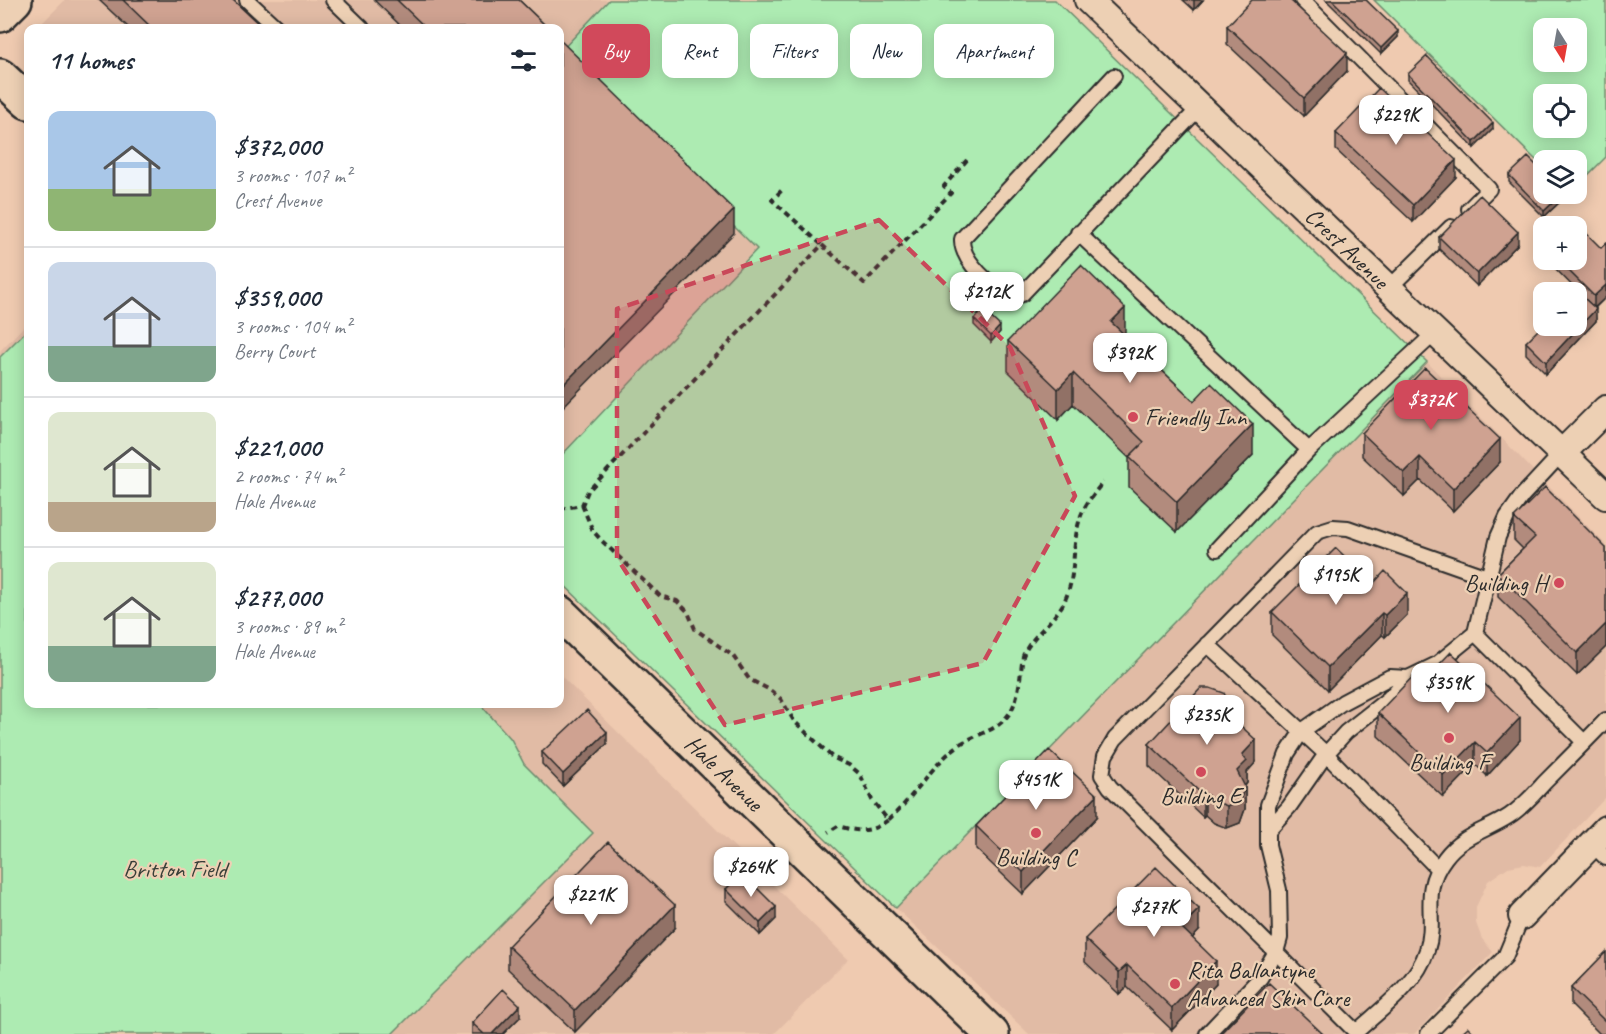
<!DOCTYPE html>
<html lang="en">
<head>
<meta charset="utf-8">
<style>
	body { margin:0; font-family:Caveat,sans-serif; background:#f6f6f7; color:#1f2937; height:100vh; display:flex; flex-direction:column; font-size:22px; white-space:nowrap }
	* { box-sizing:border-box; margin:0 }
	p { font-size:20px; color:#747a83 }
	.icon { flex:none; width:33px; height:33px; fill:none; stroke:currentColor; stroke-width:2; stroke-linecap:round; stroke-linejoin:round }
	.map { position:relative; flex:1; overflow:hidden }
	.panel { position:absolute; left:24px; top:24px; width:540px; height:684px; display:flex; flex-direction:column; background:#fff; border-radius:12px; box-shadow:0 3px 15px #0003 }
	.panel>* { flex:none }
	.banner { position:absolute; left:582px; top:24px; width:570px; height:54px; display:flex; gap:12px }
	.needle { width:39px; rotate:169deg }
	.tools { position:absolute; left:1533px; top:18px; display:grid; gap:12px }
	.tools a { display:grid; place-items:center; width:54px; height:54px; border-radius:12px; background:#fff; box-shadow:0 3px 15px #0003; font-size:30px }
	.price { position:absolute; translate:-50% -51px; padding:0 14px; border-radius:12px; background:#fff; color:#222; font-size:20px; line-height:39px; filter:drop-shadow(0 2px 3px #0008) }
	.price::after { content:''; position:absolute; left:50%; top:36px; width:18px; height:14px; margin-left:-9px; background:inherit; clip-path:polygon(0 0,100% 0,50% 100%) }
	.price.current { background:#d1495b; color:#fff }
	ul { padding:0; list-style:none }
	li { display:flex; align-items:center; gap:18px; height:150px; padding:0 24px }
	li+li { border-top:2px solid #e0e1e3 }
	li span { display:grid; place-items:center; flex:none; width:168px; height:120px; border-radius:12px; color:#555 }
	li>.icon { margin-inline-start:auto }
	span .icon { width:72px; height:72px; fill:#fffc; stroke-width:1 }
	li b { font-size:26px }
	h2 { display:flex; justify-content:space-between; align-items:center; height:72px; padding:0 24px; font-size:26px }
	.tag { padding:0 21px; border-radius:12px; background:#fff; box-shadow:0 3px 15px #0003; font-size:21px; line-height:54px }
	.tag.current { background:#d1495b; color:#fff }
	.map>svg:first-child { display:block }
	.built { fill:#e1bba5 }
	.green { fill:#adebb2; stroke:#6c8b6e; stroke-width:1.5; fill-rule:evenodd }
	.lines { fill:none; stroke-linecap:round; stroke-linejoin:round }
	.service-casing { stroke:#2b2b2b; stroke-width:18 }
	.minor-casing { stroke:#2b2b2b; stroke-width:30 }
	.tertiary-casing { stroke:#2b2b2b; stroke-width:38 }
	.secondary-casing { stroke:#2b2b2b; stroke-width:38 }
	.path { stroke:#2b2b2b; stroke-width:4; stroke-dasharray:6 4.5; stroke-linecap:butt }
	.service { stroke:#edd0b4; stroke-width:14 }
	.minor { stroke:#edd0b4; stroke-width:26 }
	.tertiary { stroke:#edd0b4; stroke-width:33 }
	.secondary { stroke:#edd0b4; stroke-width:33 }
	.wall { fill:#b28b7d; stroke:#2b2b2b; stroke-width:1.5 }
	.shaded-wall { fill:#917166; stroke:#2b2b2b; stroke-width:1.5 }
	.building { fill:#cfa291; stroke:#2b2b2b; stroke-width:1.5 }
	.marked { fill:#c94859; fill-opacity:0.2; stroke:#c94859; stroke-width:4.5; stroke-dasharray:12 8; stroke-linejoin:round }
	.poi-dot { fill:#d1495b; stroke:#edd0b4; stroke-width:2 }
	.labels { text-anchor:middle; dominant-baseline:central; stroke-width:4.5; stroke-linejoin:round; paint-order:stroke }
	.street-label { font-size:24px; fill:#2b2b2b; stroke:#edd0b4 }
	.poi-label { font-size:24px; fill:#2b2b2b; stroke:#edd0b4 }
	.park-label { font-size:24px; fill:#383e38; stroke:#edd0b4 }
</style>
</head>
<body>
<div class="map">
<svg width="1606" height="1034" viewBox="0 0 1606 1034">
	<rect width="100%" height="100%" fill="#efcab0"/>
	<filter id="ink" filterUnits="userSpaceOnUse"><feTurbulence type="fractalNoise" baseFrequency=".0167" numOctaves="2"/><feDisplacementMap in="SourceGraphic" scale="12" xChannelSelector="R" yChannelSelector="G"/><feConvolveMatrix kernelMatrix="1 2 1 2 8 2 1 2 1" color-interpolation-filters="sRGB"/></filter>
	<g filter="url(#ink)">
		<!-- built -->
		<path class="built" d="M65,0H609L560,52V28H37Z
			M560,55L757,249L560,457Z
			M28,322V704H560V675L848,959L774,1034H0V351Z
			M1427,362L1606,545V797L1540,867L1524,864L1508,867L1488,881L1476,907V923L1482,939L1493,952L1414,1034H1029L896,908Z"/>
		<!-- green -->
		<path class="green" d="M609,0H1055L1427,362L896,908L560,581V457L757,249L560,55V52Z
			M1374,0H1606V157L1577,186L1576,160H1544L1543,167ZM1544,28H1576V62H1544ZM1544,94H1576V128H1544Z
			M28,329V704H480L511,739L524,764L593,833L392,1034H0V357Z"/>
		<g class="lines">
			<!-- service casing -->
			<g class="service-casing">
				<path id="service" d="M247,0L277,28
					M333,0L362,28
					M1302,0L1489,189L1469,209
					M1114,76L962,239C961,261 992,288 1011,297L1022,294L1200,107
					M1078,233L1309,450L1436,332
					M1389,288L1451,227
					M1217,549L1309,450
					M1490,578L1348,528L1333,527L1317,532L1115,739L1105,756L1102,775L1110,787L1356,1032C1380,1010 1417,984 1427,950C1438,918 1419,892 1445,858C1462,835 1486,831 1509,816C1523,807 1534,794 1545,782C1566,761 1586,741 1606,720
					M1475,633L1584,742
					M1207,644L1326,754L1438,869
					M1270,828L1289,807L1326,754L1346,732L1388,699L1408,678L1437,664L1475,633L1498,537L1507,517L1522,496L1562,453
					M1592,844L1606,858
					M1207,1034L1260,978L1276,952L1280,938L1279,890L1268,845V805L1287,754L1302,731L1343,702L1390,677L1408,678
					M1428,1034L1505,957L1522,916"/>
			</g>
			<!-- minor casing -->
			<g class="minor-casing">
				<path id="minor" d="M1088,0L1606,496
					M1562,453L1606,409
					M1522,916L1606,829"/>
			</g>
			<!-- tertiary casing -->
			<g class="tertiary-casing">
				<path id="tertiary" d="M0,15L15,0"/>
			</g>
			<!-- secondary casing -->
			<g class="secondary-casing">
				<path id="secondary" d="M0,76L28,102
					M560,613L992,1034"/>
			</g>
			<!-- path -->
			<path class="path" d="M822,245L864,283L951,193L944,186L967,160
				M582,505L593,531L601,540L660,596L677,601L688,612L695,629L733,656L749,679L770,690L781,699L794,721L832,757L849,765L860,774L872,800L888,820C871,833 858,832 838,826L828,832
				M560,509L582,505L588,491L822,245L772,200L783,189
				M888,820C915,797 932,763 962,743C979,733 997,731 1009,714C1020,698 1020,674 1023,656C1031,636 1052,623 1063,604C1077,578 1071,549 1079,522C1083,506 1093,495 1103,482"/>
			<!-- service -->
			<use href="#service" class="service"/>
			<!-- minor -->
			<use href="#minor" class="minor"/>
			<!-- tertiary -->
			<use href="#tertiary" class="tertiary"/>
			<!-- secondary -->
			<use href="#secondary" class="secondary"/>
		</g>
		<!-- wall -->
		<path class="wall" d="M99,0H233L263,28H129Z
			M374,0H519L548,28H403Z
			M1183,0H1203L1194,10Z
			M1326,0H1366L1398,37L1381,54Z
			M1227,26L1347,71L1304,116L1227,44Z
			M1408,74L1493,129L1474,148L1408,80Z
			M1336,133L1456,177L1413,222L1336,150Z
			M1509,175L1563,194V199L1544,217L1509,182Z
			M1439,237L1518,244L1477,286L1439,249Z
			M1606,243V297L1595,308L1596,321L1546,374L1526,354V342L1591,305L1549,262V260H1576L1601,248Z
			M974,319L1000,332L991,342L974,325Z
			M1125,335L1194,401L1253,455L1177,532L1129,487V458L1073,404L1058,420L1008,371V341Z
			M1362,433L1500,462L1453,511L1420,480L1404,496L1362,456Z
			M1514,518L1606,548V647L1577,675L1498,597V574L1523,549L1514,540Z
			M1373,584L1407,615L1385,637L1382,635L1328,690L1272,635V612Z
			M1428,676L1520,740L1487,776L1475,764L1443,797L1378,736V713Z
			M1230,715L1256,762L1247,772V783L1245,786V809L1240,823L1227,828L1214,823L1205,815L1203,817L1149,766V744Z
			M607,744L563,786L542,764V752Z
			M1097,817L1023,894L976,849V826Z
			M726,889L776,919L760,935L726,901Z
			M675,928L575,1032L508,969V946Z
			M1199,931L1192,938L1216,984L1172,1030L1127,987L1119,994L1085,962V939Z
			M1606,952V1034H1600L1571,1005V988Z
			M520,1017L503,1034H472V1023Z"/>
		<!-- shaded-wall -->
		<path class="shaded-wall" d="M1194,0H1203L1194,10Z
			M1398,31V37L1381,54V48Z
			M1347,53V71L1304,116V98Z
			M1493,123V129L1474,148V142Z
			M1456,160V177L1413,222V205Z
			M1562,194L1563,199L1544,217V211Z
			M734,210V233L560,410V388Z
			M1518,232V244L1477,286V274Z
			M1606,285V297L1594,308V296Z
			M1125,308V338L1111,322Z
			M1596,309V321L1546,374V362Z
			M1000,326V332L991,342V336Z
			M1073,373V404L1058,420V389Z
			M1253,424V455L1177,532V502Z
			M1500,439V462L1453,511V489Z
			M1420,457V480L1404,496V473Z
			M1407,593V615L1385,637V615Z
			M1382,613V635L1328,690V667Z
			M1606,624V647L1577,675V653Z
			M1520,718V740L1487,776V753Z
			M607,732V744L563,786V774Z
			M1256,740V762L1247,772V783L1237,794V771L1242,755Z
			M1475,742V764L1443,797V775Z
			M1245,787V809L1240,823L1227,828V806Z
			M1205,793V815L1203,817V795Z
			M1097,795V817L1023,894V872Z
			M675,905V928L575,1032V1010Z
			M776,907V919L760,935V923Z
			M1199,909V931L1181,950V927Z
			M1216,961V984L1172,1030V1008Z
			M1127,965V987L1119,994V972Z
			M520,1005V1017L503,1034H492Z"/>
		<!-- building -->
		<path class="building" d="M123,0H233L263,28H152Z
			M397,0H519L548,28H426Z
			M1252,0H1290L1347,53L1304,98L1227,26Z
			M1332,0H1366L1398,31L1381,48Z
			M560,40L734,210L560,388V161L561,160L560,159Z
			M1427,56L1493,123L1474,142L1408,74Z
			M1379,88L1456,160L1413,205L1336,133Z
			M1528,157L1544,173V194H1562L1544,211L1509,175Z
			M1480,195L1518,232L1477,274L1439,237Z
			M1577,224L1601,248L1606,243V285L1594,296L1558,260H1576V226H1574Z
			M1081,265L1125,308L1111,322L1194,401L1211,383L1253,424L1177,502L1129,457L1144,442L1073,373L1058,389L1008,341Z
			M1575,290L1596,309L1546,362L1526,342L1544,324V326H1576V292H1573Z
			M983,310L1000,326L991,336L974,319Z
			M1425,368L1500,439L1453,489L1420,457L1404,473L1362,433Z
			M1545,487L1606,548V624L1577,653L1498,574L1535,537L1514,518Z
			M1336,548L1373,584L1385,571L1407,593L1385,615L1382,613L1328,667L1272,612Z
			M1451,652L1520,718L1487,753L1475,742L1443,775L1378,713L1420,669L1428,676Z
			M1201,688H1210L1224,693L1230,706L1229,715L1256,740L1242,755L1247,761L1237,771L1245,787L1240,800L1227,806L1214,801L1205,793L1203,795L1149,744Z
			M587,710L607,732L563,774L542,752Z
			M1049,750L1097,795L1023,872L976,826Z
			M608,842L675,905L575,1010L508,946Z
			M1156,867L1199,909L1181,927L1216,961L1172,1008L1127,965L1119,972L1085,939Z
			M742,873L776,907L760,923L726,889Z
			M1606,952V1022L1571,988Z
			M1269,983L1323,1034H1220Z
			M503,989L520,1005L492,1034H484L472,1023Z
			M1468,1027L1475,1034H1460Z"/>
	</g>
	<!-- marked area -->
	<path class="marked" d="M879,220L1010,347L1075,496L983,663L725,725L617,558V309Z"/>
	<!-- markers -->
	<g class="poi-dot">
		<circle cx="1133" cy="417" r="6"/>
		<circle cx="1559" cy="583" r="6"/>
		<circle cx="1449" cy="738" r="6"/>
		<circle cx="1201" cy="772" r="6"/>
		<circle cx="1036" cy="833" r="6"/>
		<circle cx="1175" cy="984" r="6"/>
	</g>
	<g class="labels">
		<!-- street labels -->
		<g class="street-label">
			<text transform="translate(1347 248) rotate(44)">Crest Avenue</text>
			<text transform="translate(724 773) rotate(44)">Hale Avenue</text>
		</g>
		<!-- poi labels -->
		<g class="poi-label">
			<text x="1145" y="417" text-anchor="start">Friendly Inn</text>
			<text x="1547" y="583" text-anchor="end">Building H</text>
			<text x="1449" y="762">Building F</text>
			<text x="1201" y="796">Building E</text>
			<text x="1036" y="857">Building C</text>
			<text x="1187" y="970" text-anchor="start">Rita Ballantyne<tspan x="1187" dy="28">Advanced Skin Care</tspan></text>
		</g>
		<!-- park labels -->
		<g class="park-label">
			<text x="175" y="869">Britton Field</text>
		</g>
	</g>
</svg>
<div class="tools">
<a><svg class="needle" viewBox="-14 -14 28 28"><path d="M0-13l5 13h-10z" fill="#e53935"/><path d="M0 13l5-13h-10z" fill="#747a83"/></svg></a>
<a><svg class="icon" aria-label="locate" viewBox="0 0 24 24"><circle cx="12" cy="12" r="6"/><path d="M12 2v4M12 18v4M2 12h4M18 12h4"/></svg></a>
<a><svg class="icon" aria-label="layers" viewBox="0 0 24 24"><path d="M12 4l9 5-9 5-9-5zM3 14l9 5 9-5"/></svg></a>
<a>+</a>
<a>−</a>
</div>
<b class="price" style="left:1396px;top:146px">$229K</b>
<b class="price" style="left:987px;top:323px">$212K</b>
<b class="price" style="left:1130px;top:384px">$392K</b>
<b class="price current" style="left:1431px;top:431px">$372K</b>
<b class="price" style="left:1336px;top:606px">$195K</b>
<b class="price" style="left:1448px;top:714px">$359K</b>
<b class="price" style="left:1207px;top:746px">$235K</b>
<b class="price" style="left:1036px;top:811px">$451K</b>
<b class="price" style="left:751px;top:898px">$264K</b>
<b class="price" style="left:591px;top:926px">$221K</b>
<b class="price" style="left:1154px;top:938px">$277K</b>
<div class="banner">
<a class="tag current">Buy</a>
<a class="tag">Rent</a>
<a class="tag">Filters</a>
<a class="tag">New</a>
<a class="tag">Apartment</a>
</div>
<section class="panel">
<h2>11 homes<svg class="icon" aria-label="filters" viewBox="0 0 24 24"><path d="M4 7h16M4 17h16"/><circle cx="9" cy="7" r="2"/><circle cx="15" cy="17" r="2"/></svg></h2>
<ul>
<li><span style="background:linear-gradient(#a9c7e8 65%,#8fb573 0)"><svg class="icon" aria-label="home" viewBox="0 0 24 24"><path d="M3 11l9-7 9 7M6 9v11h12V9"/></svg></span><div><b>$372,000</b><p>3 rooms · 107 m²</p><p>Crest Avenue</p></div></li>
<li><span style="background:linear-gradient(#c9d6e8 70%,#7fa58c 0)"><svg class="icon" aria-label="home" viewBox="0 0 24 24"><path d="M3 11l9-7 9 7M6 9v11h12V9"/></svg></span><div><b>$359,000</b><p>3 rooms · 104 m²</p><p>Berry Court</p></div></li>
<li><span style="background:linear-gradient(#dfe7d0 75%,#b9a48a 0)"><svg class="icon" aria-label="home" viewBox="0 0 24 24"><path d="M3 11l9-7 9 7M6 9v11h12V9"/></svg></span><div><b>$221,000</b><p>2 rooms · 74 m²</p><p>Hale Avenue</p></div></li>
<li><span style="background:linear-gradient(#dfe7d0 70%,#7fa58c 0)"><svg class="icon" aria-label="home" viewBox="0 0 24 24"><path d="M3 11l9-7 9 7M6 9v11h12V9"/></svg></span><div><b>$277,000</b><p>3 rooms · 89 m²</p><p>Hale Avenue</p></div></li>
</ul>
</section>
</div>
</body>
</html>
